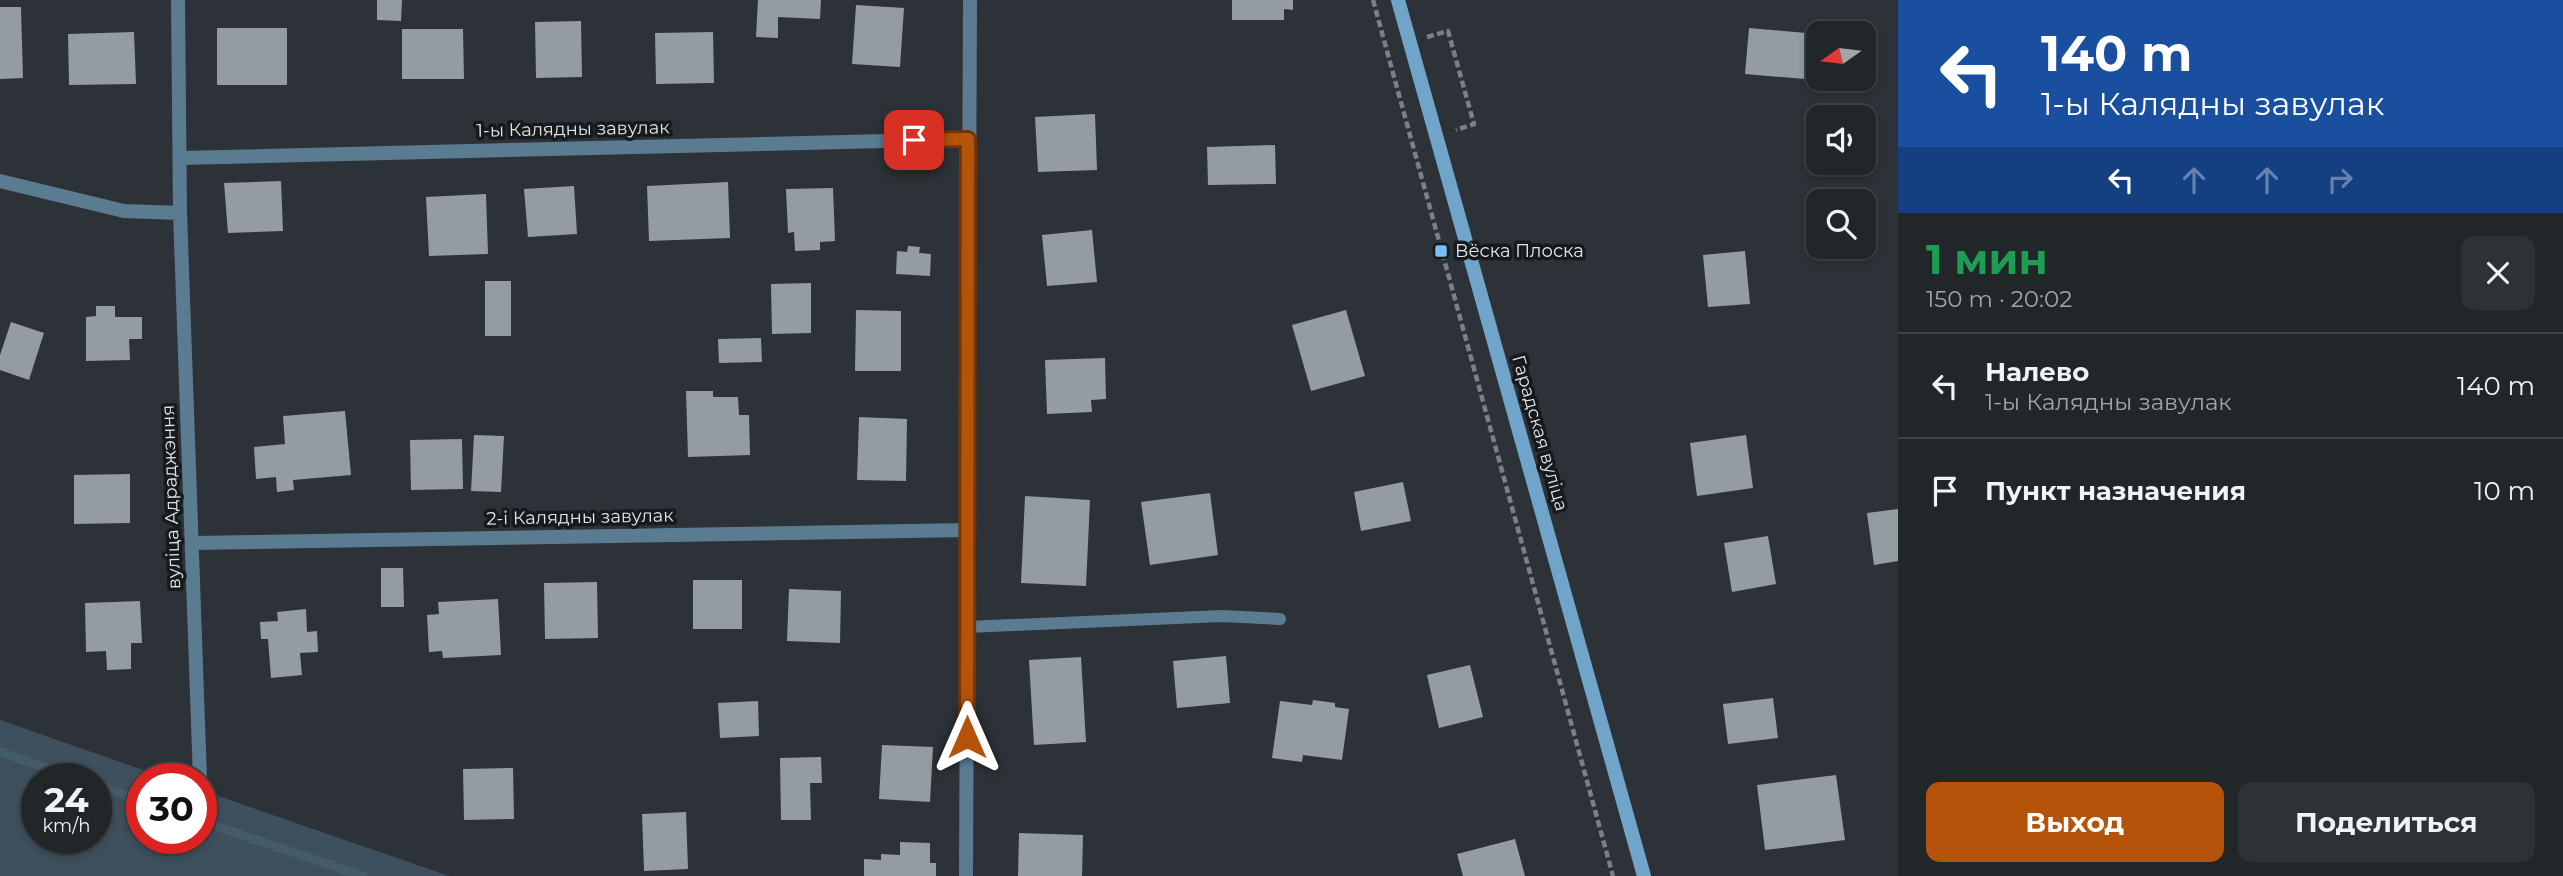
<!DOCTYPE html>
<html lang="ru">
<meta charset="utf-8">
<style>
body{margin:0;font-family:Montserrat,sans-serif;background:#2d3235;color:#f1f3f6;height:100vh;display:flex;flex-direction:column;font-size:26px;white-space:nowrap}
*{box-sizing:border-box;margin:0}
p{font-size:23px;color:#a2a5a8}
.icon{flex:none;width:38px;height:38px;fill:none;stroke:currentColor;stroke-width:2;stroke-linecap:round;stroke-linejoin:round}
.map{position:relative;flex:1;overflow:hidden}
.side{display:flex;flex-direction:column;background:#212629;width:665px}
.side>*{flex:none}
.guide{background:#1a4fa0;color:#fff;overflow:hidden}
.needle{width:46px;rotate:256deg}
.controls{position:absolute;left:1806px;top:21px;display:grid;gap:14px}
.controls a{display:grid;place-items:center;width:70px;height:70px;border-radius:14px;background:#212629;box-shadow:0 4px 10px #0003,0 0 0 2px #3e4346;font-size:35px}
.speed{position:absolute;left:21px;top:763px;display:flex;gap:14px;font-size:35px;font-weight:700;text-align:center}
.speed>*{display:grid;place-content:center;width:91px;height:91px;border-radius:50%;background:#212629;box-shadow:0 4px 10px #0003,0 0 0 2px #3e4346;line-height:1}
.speed small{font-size:18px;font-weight:400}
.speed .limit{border:10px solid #d22;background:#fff;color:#111}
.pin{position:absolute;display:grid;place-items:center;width:60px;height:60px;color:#fff;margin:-30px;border-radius:14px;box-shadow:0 4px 10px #0006}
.me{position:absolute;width:77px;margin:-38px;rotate:0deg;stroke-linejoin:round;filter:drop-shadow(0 0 5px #0008)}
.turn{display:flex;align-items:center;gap:24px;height:147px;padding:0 28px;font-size:32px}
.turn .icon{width:91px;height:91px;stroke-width:2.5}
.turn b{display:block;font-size:49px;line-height:60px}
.lanes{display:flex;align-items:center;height:66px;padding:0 28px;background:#0003;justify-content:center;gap:35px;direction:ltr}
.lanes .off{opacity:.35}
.round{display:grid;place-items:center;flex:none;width:74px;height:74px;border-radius:14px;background:#2d3235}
.head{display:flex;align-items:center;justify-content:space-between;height:119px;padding:0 28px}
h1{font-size:42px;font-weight:700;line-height:52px;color:#1e9e55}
.button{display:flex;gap:14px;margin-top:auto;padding:14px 28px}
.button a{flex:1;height:80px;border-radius:14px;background:#b45309;color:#fff;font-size:28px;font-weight:700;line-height:80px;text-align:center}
.button a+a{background:#2d3235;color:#f1f3f6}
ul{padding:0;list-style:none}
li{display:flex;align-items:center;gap:21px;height:105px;padding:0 28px;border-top:2px solid #3e4346}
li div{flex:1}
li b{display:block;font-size:26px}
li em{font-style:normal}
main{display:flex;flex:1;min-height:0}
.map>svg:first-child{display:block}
.green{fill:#3e505d;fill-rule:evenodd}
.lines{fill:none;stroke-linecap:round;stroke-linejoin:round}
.stream{stroke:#445b6a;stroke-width:9}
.building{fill:#949ca2}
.path{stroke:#7b8084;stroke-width:4.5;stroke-dasharray:7 3.5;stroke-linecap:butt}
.lane{stroke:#5b7b91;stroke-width:12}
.street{stroke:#5b7b91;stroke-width:14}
.secondary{stroke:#70a4c8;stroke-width:14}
.route-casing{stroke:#753606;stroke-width:18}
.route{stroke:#b45309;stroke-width:12}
.poi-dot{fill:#72c1f5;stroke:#171a1c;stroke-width:2.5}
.labels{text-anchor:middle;stroke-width:7;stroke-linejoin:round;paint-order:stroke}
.street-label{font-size:18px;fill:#e2e6e9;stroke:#171a1c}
.poi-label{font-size:18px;fill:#e2e6e9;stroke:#171a1c;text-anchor:start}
</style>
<main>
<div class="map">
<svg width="1898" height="876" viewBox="0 0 1898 876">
<rect width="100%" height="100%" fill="#2c3237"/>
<path class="green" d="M0,720L169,779H142V838H201V790L449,876H0ZM37,779H96V838H37Z"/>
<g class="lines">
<path class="stream" d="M0,752L78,779
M96,785L142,801
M201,821L363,876"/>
</g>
<path class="building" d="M377,0H402L401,21L377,20Z
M758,0H821L820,19L778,17V38L756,37Z
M1232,0H1293V10L1284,9V20H1232Z
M856,5L904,8L900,67L852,64Z
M0,7H21L23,78L0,79Z
M581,21L582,77L536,78L535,22Z
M217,28H287V85H217Z
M1749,28L1818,34V80L1745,74Z
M402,29H463L464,79H402Z
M134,32L136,84L69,85L68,34Z
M713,32L714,83L656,84L655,33Z
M1095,114L1097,170L1038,172L1035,117Z
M1275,145L1276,184L1208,185L1207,147Z
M281,181L283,231L228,233L224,183Z
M728,182L730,238L649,241L647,186Z
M574,186L577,234L528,237L524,189Z
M833,188L835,241L820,242V250L795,251L794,232L788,233L786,189Z
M486,194L488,254L429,256L426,197Z
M1092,230L1097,282L1047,286L1042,235Z
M908,246L920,247L919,253L931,254L930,276L896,274L897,251L907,252Z
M1745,251L1750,304L1708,307L1703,255Z
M485,281H511V336H485Z
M811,283V333L772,334L771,284Z
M96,306H115V317H142V339H129L130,360L86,361V317L96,316Z
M856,310L901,311V371H855Z
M1346,310L1365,376L1311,391L1292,325Z
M11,322L44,333L29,380L0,370V355Z
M761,338L762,362L719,363L718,339Z
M1105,358L1106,399L1091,400L1092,412L1047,414L1045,360Z
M686,391H713V397H738L739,415H749L750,455L688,457Z
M345,411L351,475L293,480L294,490L277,492L276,477L256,479L254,447L285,444L283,416Z
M859,417L907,419L906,481L857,480Z
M474,435L504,436L501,492L471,491Z
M1746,435L1753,488L1697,496L1690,443Z
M462,439L463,489L411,490L410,440Z
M130,474V523L74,524V475Z
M1403,482L1411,521L1361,531L1354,492Z
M1210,493L1218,555L1150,565L1141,502Z
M1025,496L1090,500L1086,586L1021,583Z
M1898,509V561L1874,565L1867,513Z
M1768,536L1776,584L1732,592L1724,543Z
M381,568H403L404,607H381Z
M693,580H742V629H693Z
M597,582L598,638L545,639L544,583Z
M789,589L841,591L840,643L787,641Z
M498,599L501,655L443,658L442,651L429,652L427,615L439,614L438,602Z
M140,601L142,643H131V669L107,670L106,651L86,652L85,603Z
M306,609L307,632L317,631L318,652L300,653L302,675L271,678L268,639H261L260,622L278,621L277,612Z
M1226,656L1230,703L1177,708L1173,661Z
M1081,657L1086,742L1034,745L1029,660Z
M1470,665L1483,717L1439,728L1427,675Z
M1773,698L1778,738L1728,744L1723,704Z
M1313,700L1335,703V707L1349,709L1342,760L1303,755L1302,762L1272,758L1280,701L1312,705Z
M758,701L759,736L720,738L718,703Z
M882,745L933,747L930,802L879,799Z
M821,757L822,783H810L811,820H781L780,758Z
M513,768L514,819L464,820L463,769Z
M1836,775L1845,840L1765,850L1757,785Z
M686,812L688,869L644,871L642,814Z
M1019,833L1083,835L1082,876H1018Z
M1515,839L1525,876H1463L1457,854Z
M900,842L930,843V863H936V876H864V859L881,860V854L900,855Z"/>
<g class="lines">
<path class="path" d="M1373,0L1613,876
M1427,37L1448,31L1474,124L1456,130"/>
<path class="lane" d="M968,627L1222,616L1280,619"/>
<path class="street" d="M178,0L180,213L200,779
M180,158L968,139
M0,181L124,211L180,213
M192,543L968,530
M966,876L970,0"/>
<path class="secondary" d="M1398,0L1644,876"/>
</g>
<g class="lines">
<g class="route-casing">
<path id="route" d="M914,140L968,139L967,737"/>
</g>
<use href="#route" class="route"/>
</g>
<rect class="poi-dot" x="1434" y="244" width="14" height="14" rx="3.5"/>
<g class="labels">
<g class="street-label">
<text transform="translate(573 129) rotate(-1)" y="6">1-ы Калядны завулак</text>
<text transform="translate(1540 433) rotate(74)" y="6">Гарадская вуліца</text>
<text transform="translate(171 497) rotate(-92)" y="6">вуліца Адраджэння</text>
<text transform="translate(580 517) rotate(-1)" y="6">2-і Калядны завулак</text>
</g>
<g class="poi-label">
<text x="1455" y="257">Вёска Плоска</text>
</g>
</g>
</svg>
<div class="controls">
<a><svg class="needle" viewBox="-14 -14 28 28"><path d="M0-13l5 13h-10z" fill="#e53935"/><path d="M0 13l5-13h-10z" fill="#a2a5a8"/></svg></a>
<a><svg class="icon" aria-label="sound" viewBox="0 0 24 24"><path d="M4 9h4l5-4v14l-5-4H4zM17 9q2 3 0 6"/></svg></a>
<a><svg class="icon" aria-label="search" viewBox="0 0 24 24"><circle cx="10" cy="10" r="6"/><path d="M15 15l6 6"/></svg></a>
</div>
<div class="speed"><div>24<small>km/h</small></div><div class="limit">30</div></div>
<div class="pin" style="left:914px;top:140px;background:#d93025"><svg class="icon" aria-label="arrive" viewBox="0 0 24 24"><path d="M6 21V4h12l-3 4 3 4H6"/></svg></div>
<svg class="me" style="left:967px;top:737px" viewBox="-20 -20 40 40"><path d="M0-17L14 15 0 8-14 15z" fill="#b45309" stroke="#fff" stroke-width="4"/></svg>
</div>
<section class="side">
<div class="guide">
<div class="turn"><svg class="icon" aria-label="left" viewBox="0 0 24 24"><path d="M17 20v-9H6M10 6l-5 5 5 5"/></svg><div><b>140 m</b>1-ы Калядны завулак</div></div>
<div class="lanes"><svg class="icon" aria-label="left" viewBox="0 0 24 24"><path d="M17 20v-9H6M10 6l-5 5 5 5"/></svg><svg class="icon off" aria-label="ahead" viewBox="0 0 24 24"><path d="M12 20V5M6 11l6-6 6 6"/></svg><svg class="icon off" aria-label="ahead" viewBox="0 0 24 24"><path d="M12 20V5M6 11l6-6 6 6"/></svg><svg class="icon off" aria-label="right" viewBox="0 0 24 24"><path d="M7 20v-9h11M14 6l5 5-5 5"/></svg></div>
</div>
<div class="head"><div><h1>1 мин</h1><p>150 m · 20:02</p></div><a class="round"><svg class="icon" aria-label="close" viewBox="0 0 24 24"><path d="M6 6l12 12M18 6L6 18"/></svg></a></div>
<ul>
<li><svg class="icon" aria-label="left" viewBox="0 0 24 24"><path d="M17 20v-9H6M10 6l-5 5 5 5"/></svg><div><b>Налево</b><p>1-ы Калядны завулак</p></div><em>140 m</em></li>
<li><svg class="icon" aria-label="arrive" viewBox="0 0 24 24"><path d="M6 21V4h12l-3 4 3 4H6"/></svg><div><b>Пункт назначения</b></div><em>10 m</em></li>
</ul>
<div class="button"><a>Выход</a><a>Поделиться</a></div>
</section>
</main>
